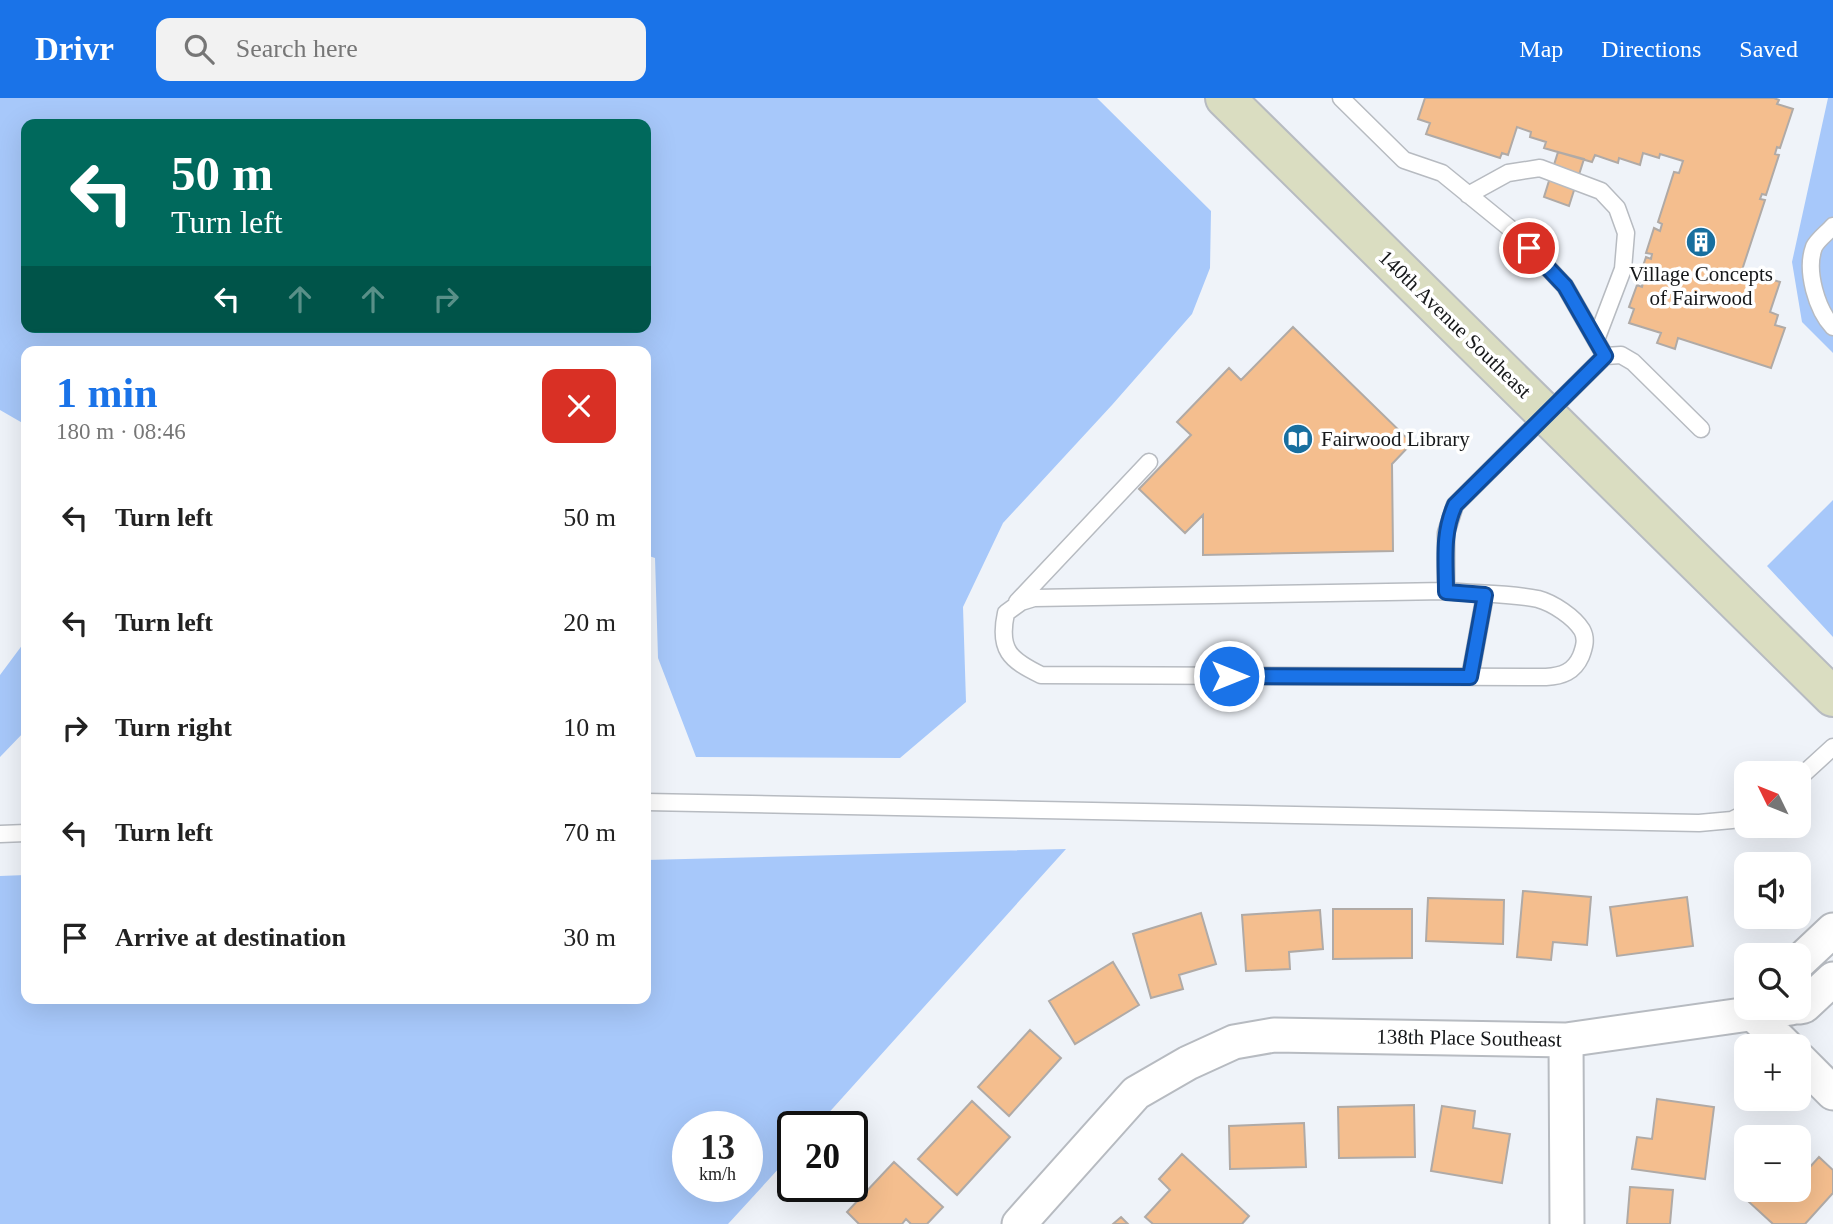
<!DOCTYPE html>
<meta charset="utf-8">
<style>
body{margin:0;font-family:Georgia,serif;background:#f2f2f2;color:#222;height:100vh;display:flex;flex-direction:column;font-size:26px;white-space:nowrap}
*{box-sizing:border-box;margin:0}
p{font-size:23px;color:#767676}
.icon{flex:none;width:38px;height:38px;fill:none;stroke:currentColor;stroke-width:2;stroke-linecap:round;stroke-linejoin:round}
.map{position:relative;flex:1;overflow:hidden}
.drawer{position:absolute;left:21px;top:248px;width:630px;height:658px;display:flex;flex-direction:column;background:#fff;border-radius:14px;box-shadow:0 7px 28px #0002}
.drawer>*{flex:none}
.guide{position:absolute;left:21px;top:21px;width:630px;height:214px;border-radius:14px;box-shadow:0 7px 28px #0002;background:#00695c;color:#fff;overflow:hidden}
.needle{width:46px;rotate:313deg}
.controls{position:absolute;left:1734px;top:663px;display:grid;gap:14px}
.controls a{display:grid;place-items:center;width:77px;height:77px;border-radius:14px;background:#fff;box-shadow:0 7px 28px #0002;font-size:35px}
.speed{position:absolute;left:672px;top:1013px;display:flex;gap:14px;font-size:35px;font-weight:700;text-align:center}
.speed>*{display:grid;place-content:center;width:91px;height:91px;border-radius:50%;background:#fff;box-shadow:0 7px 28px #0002;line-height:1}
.speed small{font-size:18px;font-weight:400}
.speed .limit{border:4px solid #111;border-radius:10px;background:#fff;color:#111}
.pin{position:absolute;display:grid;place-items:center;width:60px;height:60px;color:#fff;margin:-30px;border:4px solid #fff;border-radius:50%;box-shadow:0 2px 7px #0007}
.me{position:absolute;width:77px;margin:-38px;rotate:90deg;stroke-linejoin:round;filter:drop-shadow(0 0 5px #0008)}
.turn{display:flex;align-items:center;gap:24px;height:147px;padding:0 35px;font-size:32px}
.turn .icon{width:91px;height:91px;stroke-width:2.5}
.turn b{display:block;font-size:49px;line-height:60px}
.lanes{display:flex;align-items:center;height:66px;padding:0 35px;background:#0003;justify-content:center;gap:35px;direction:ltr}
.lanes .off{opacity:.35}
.round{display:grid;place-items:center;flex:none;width:74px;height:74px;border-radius:14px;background:#f2f2f2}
.headline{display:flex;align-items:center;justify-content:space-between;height:119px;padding:0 35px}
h1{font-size:42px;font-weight:600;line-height:52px;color:#1a73e8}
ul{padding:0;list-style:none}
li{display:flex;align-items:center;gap:21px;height:105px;padding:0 35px}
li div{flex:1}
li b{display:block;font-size:26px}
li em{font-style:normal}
header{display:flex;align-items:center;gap:42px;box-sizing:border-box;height:98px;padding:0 35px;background:#1a73e8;color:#fff}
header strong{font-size:33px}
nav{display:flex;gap:38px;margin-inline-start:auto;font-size:24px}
.search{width:490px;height:63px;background:#f2f2f2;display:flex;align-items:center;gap:18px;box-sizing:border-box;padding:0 24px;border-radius:14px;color:#767676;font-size:26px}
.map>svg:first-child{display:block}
.green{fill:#a7c8fa;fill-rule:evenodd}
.building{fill:#f4be8e;stroke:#b0aaa6;stroke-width:2}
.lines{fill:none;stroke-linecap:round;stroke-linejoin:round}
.service-casing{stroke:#b7bbc1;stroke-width:19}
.minor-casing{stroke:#b7bbc1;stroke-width:37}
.secondary-casing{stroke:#b7bbc1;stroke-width:42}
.service{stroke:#fff;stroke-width:16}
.minor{stroke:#fff;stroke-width:33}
.secondary{stroke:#daddc1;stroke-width:38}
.route-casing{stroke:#114b97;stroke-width:18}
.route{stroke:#1a73e8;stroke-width:12}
.labels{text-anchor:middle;stroke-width:7;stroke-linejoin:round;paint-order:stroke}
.poi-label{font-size:21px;fill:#16181a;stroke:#fff}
.street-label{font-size:21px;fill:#16181a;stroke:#fff}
</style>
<header>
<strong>Drivr</strong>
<div class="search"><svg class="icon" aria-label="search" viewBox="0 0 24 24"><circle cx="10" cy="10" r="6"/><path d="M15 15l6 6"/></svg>Search here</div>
<nav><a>Map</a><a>Directions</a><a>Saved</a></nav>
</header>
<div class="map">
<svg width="1833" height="1126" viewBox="0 0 1833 1126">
<rect width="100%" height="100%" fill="#eff3f9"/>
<path class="green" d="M0,0H1097L1211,113L1210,170L1192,216L1112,307L1003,425L963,509L966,604L900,660L696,659L658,560L655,460L646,457V254H26V327L0,312ZM26,26H646V229H26Z
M1828,0H1833V255L1802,224L1792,164Z
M1833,402V539L1767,468Z
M26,542V632L0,659V577Z
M1066,751L816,1029H793V1055L728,1126H0V778L26,777V901H646V762ZM747,1029V1088H688V1029Z"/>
<path class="building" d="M1425,0H1774L1779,2L1777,6L1793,11L1780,50L1777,49L1775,56L1779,57L1766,97L1762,96L1760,101L1765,102L1742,172L1780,184L1770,214L1778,217L1775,227L1785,230L1771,270L1678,240L1675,251L1657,245L1661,235L1629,225L1634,211L1629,209L1637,187L1642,189L1643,185L1638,183L1646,159L1651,161L1652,156L1646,155L1654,130L1660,133L1662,126L1658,124L1674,74L1679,75L1683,63L1660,56L1659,60L1643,55L1640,67L1619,60L1618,65L1595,57L1592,64L1544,50L1546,44L1530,39L1531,34L1517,29L1508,57L1502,55L1500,60L1426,36L1430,25L1418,21Z
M1558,54L1584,61L1569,108L1544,99Z
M1293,229L1412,345L1392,366L1393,453L1203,457V417L1185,435L1139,391L1191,337L1177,324L1229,270L1241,282Z
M1523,793L1591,799L1587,847L1553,844L1551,862L1517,859Z
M1687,799L1693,848L1617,858L1610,809Z
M1428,800L1504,802L1503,846L1426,843Z
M1333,811H1412V860L1333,861Z
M1320,812L1323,851L1289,854L1290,871L1246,873L1242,817Z
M1201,815L1216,866L1179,877L1183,891L1151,900L1133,836Z
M1113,864L1139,907L1075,946L1049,903Z
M1030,932L1061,960L1009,1018L978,989Z
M1657,1001L1714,1009L1705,1081L1632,1071L1637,1039L1652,1041Z
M972,1003L1010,1039L957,1097L918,1061Z
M1414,1007L1415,1059L1339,1060L1338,1009Z
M1442,1008L1475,1013L1473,1030L1510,1036L1502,1085L1431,1073Z
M1304,1025L1306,1069L1230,1071L1229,1028Z
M1182,1056L1249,1118L1242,1126H1153L1145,1119L1170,1092L1159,1081Z
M1819,1059L1833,1072V1095L1805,1126H1773L1737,1093L1746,1083V1092H1799V1081Z
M894,1064L943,1109L927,1126H911L906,1121L902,1126H859L847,1114Z
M1630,1089L1673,1092L1670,1126H1627Z
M1121,1119L1128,1126H1113Z"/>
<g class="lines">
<g class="service-casing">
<path id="service" d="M1341,0L1404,62L1442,75L1512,132L1565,188L1605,258L1455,407L1446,435V493
M1468,97L1508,75L1540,70L1601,93L1617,110L1626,135L1623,171L1596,242
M1833,128C1828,134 1817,142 1814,149C1805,173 1817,212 1833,229
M1605,258L1621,257L1633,264L1701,331
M1446,493C1475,496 1510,495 1538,501C1553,505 1574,519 1582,532C1587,541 1584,550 1581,558C1574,574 1562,578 1546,579L1041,577C1010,562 998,552 1006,515L1021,504L1034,500Z
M1017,504L1149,364
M1470,579L1485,497
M1799,680L1833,649
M646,704L1699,725L1732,722L1746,715
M0,736L26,735"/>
</g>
<g class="minor-casing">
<path id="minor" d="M1799,864L1833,832
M1799,909L1804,908L1833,881
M1752,915L1786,948
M1566,942L1567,1126
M1799,961L1833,995
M1019,1126L1136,995L1188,965L1234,944L1274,937L1566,942L1791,910"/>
</g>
<g class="secondary-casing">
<path id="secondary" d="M1225,0L1833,599"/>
</g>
<use href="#service" class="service"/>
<use href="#minor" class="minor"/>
<use href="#secondary" class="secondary"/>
</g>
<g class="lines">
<g class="route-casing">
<path id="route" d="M1229,578L1470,579L1485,497L1446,494C1446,462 1442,436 1455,407L1605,258L1565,188L1529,150"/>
</g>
<use href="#route" class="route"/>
</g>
<defs>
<g id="building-disc" transform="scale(1.575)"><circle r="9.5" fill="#186f9f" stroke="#fff"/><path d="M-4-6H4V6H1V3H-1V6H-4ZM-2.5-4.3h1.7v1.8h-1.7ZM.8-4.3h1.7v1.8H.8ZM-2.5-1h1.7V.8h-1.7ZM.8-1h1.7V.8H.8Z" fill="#fff"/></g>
<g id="library-disc" transform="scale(1.575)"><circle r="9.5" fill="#186f9f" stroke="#fff"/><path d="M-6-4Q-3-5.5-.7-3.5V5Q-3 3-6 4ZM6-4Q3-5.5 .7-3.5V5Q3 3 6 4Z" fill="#fff"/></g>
</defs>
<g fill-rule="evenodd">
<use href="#building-disc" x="1701" y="144"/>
<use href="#library-disc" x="1298" y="341"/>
</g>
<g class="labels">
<g class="poi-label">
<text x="1701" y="183">Village Concepts<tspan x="1701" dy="24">of Fairwood</tspan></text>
<text x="1321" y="348" text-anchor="start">Fairwood Library</text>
</g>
<g class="street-label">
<text transform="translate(1455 226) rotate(44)" y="7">140th Avenue Southeast</text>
<text transform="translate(1469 940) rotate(1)" y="7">138th Place Southeast</text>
</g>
</g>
</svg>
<div class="controls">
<a><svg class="needle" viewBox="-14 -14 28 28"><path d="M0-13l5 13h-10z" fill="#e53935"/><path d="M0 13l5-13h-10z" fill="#767676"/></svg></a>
<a><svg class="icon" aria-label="sound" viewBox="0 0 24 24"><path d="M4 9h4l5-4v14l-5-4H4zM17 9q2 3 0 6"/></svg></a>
<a><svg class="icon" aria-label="search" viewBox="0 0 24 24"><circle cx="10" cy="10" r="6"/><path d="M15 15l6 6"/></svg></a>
<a>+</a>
<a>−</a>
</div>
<div class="speed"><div>13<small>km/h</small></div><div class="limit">20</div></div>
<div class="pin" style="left:1529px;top:150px;background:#d93025"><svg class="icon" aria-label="arrive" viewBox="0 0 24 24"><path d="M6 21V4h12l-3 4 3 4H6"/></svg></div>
<svg class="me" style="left:1229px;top:578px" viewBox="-20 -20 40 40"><circle r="17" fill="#1a73e8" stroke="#fff" stroke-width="3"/><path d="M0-11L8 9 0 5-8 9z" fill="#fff"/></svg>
<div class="guide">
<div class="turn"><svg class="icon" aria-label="left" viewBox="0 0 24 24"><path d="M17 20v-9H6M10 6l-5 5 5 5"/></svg><div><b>50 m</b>Turn left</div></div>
<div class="lanes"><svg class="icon" aria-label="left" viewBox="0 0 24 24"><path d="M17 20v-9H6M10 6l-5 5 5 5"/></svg><svg class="icon off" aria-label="ahead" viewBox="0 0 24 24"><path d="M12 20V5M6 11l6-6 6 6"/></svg><svg class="icon off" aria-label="ahead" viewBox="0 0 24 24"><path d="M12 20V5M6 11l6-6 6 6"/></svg><svg class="icon off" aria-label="right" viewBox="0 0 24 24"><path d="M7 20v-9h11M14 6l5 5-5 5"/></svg></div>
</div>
<section class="drawer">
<div class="headline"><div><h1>1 min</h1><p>180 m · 08:46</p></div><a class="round" style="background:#d93025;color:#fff"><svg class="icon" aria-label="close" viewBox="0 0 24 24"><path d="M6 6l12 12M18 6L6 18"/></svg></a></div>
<ul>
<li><svg class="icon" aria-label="left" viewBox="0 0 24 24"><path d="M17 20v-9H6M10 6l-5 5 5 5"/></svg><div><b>Turn left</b></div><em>50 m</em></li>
<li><svg class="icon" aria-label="left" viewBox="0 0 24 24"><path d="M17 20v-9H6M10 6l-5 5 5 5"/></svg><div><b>Turn left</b></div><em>20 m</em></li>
<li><svg class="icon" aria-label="right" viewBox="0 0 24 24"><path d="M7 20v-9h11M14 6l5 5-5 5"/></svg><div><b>Turn right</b></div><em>10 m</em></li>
<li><svg class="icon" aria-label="left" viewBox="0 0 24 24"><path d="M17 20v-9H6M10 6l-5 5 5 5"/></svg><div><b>Turn left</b></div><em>70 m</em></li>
<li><svg class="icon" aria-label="arrive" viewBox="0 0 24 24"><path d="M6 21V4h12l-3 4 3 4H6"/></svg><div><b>Arrive at destination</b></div><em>30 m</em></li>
</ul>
</section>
</div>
